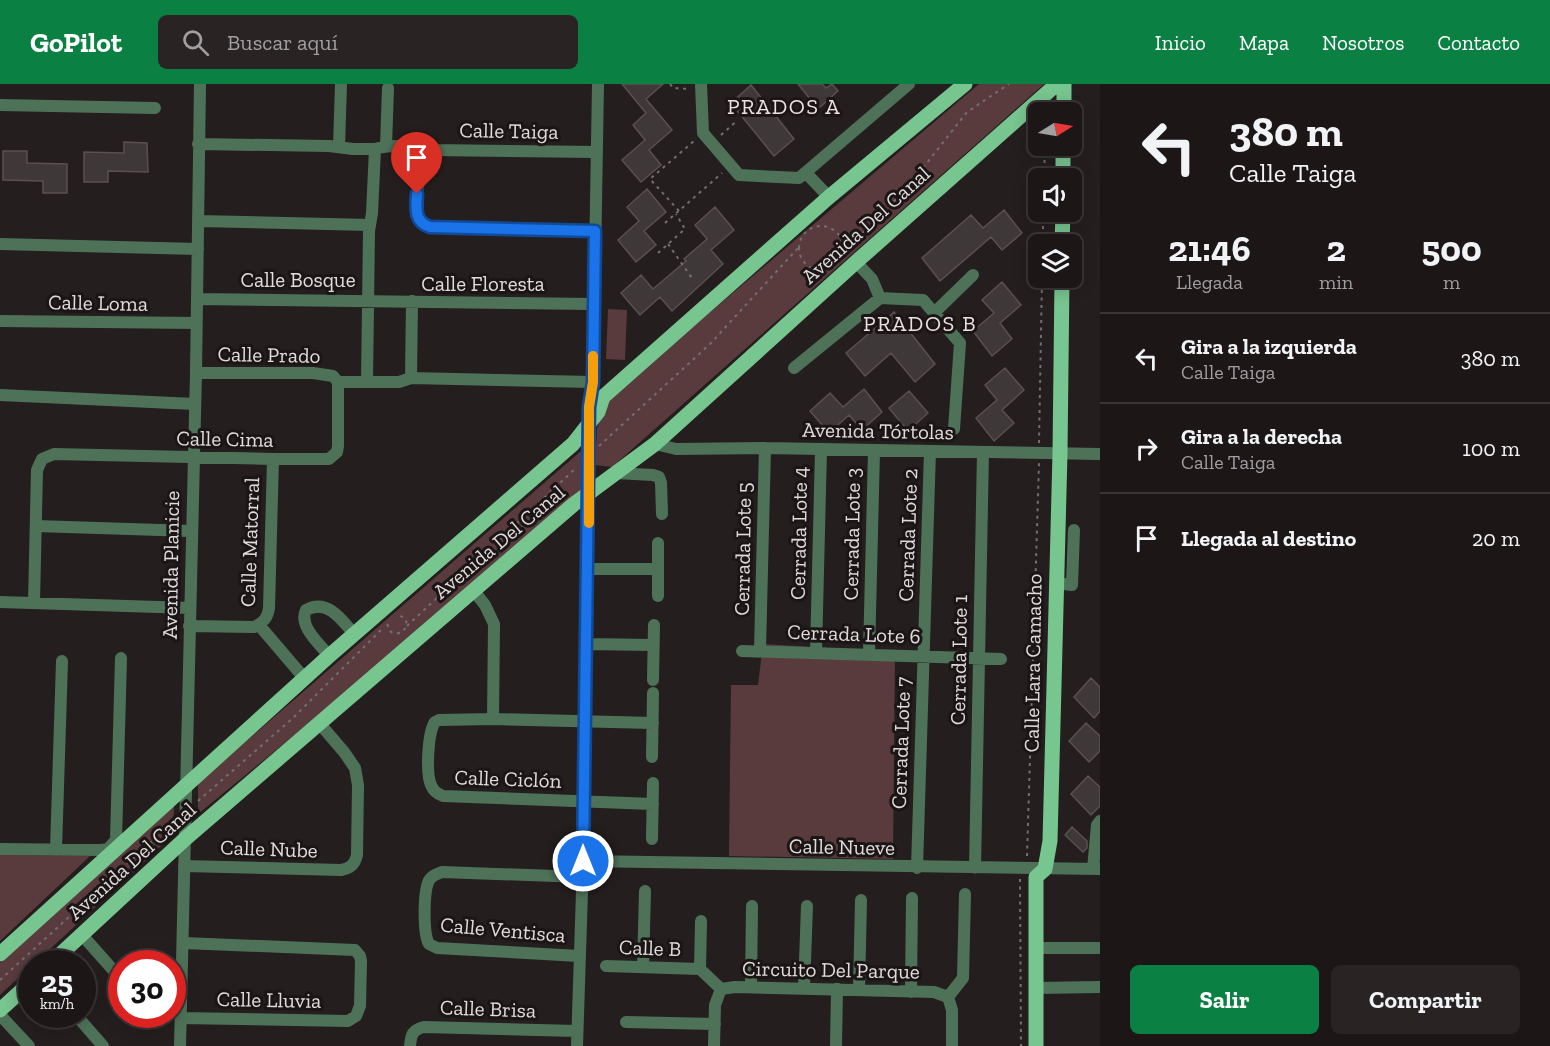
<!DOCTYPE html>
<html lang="es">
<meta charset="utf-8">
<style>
body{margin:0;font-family:"Zilla Slab",serif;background:#292324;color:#f1f3f6;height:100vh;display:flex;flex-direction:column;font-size:22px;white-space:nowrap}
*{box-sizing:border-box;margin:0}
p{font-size:20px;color:#a09fa1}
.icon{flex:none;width:33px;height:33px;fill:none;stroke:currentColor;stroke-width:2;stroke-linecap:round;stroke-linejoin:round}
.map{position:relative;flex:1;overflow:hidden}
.sheet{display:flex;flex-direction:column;background:#1c1617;width:450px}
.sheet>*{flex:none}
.top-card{background:#1c1617;color:#f1f3f6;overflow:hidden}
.needle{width:39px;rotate:79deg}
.controls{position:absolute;left:1028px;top:18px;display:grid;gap:12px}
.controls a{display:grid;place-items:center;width:54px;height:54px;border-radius:9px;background:#1c1617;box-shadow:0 3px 15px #0003,0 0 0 2px #3a3536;font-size:30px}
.speed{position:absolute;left:18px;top:866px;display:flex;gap:12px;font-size:30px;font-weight:700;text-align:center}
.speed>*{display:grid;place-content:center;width:78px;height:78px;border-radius:50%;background:#1c1617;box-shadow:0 3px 15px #0003,0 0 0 2px #3a3536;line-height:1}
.speed small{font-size:15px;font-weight:400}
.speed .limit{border:9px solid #d22;background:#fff;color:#111}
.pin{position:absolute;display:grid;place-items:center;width:51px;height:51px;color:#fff;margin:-62px -26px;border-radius:50% 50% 50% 0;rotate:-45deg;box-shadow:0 0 6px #0007}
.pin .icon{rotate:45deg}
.me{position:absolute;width:66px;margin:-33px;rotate:0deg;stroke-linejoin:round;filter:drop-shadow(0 0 4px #0008)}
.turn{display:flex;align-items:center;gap:21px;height:126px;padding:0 30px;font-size:27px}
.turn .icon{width:78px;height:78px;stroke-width:2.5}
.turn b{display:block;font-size:42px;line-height:51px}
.eta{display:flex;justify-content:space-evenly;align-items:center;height:102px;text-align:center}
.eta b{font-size:36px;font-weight:700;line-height:42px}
.action{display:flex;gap:12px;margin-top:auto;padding:12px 30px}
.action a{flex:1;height:69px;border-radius:9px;background:#0b8043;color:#fff;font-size:24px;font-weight:700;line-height:69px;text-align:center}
.action a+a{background:#292324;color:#f1f3f6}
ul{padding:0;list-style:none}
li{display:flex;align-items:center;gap:18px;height:90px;padding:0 30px;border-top:2px solid #3a3536}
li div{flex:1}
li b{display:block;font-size:22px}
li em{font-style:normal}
header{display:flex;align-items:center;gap:36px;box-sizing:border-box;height:84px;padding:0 30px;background:#0b8043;color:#fff}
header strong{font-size:28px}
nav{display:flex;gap:33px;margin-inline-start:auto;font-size:21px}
.search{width:420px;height:54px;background:#292324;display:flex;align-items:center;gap:15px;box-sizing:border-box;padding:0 21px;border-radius:9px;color:#a09fa1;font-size:22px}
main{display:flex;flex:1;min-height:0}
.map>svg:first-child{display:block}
.green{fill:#593b3e}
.building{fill:#3f3838;stroke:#585051;stroke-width:1.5}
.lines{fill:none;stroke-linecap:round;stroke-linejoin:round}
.path{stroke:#756f6f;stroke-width:2;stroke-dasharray:3 4.5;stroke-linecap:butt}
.minor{stroke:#4e7258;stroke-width:12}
.major{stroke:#77c58f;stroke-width:15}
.route-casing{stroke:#114b97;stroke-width:15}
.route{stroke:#1a73e8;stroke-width:10}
.slow{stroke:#f59e0b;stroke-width:10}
.labels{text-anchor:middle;stroke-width:6;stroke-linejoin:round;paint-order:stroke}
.street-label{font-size:21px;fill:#e1dcdc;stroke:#1b1516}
.neighbourhood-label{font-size:22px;letter-spacing:1.5px;fill:#eae1e2;stroke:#1b1516}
</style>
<header>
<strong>GoPilot</strong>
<div class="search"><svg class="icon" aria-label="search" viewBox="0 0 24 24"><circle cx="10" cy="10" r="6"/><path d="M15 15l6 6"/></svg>Buscar aquí</div>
<nav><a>Inicio</a><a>Mapa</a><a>Nosotros</a><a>Contacto</a></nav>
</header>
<main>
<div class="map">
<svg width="1100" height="962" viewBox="0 0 1100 962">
<rect width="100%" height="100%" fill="#251e1f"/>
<path class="green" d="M979,0H1044L612,383L595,381L597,344L609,314Z
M608,225L627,226L625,276L606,275Z
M581,367L583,414L198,730V699Z
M763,560L895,568L893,775L729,772L731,601H758Z
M174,719L173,751L35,879H32L31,882L0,911V879Z
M0,771L90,772L0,857Z"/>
<path class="building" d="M622,0H663L646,15L672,46L649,66L661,81L641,98L622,76L645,56L633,41L646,29Z
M798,0H822L826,4L832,0L838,7L818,25Z
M751,1L794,55L774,72L731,19Z
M124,58L147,59L148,88L108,87V98H84V68L124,69Z
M3,67H27V79L67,80V109H43V97L3,96Z
M647,105L666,128L644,147L656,161L636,178L618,156L639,137L627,123Z
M715,123L734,146L711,166L723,180L672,227L660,213L640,231L621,209L641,191L653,205L686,177L684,175L707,155L695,141Z
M1004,126L1022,149L1002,166L991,153L940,197L922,174L971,131L983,144Z
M1002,198L1021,221L1000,239L1012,255L992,272L973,247L994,229L982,216Z
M894,228L935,280L915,298L891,269L865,292L846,269Z
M1005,284L1024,306L1002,326L1014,339L994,357L976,334L997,316L985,301Z
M864,305L882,328L862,346L849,331L829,349L810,327L830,309L843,323Z
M909,307L928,329L908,347L889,324Z
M1091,594L1100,603V627L1094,634L1074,613Z
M1086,639L1100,652V667L1089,678L1069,657Z
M1088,692L1100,703V722L1091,731L1071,710Z
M1072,743L1087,757V764L1083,768L1065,751Z"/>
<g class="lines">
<path class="path" d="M670,0L673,4L689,5
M721,51L738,36
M1044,94L1045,62
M679,127L650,95L694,57
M665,139L722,89
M799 164a22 22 0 1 1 44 0a22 22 0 1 1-44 0Z
M668,160L694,197
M1043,160V128
M658,169L685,145L676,130
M841,171L908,103L967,28L1009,0
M1039,359L1042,194
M599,362L710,260L799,163
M387,540L391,548C400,552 408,546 406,536L398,530
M407,542L576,384
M198,717L293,634L382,545
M1027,772L1039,379
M1020,795L1021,962
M0,896L173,738"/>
<path class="minor" d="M701,0L703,49L739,91L799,94L909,0
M0,21L155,24
M198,60L329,62L353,65H375L372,129L369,147L367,298
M386,62L388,4
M339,63L341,0
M420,64L416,128C418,136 422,140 430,143L595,147
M375,65C393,59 411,63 429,66L597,68
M806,89L829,113
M198,137L370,141
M0,160L198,165
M880,214L923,216L960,259L954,345
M197,215L593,220
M934,229L973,191
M0,237L196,239
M794,284L880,214L872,195L856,178
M196,289H313L333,292L338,298
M411,294L412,217
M338,298H399L411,294L593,298
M0,311L195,320
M655,360L676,365L765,364L1100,370
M616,389L653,391L659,393L661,399L662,430
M36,442L191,447
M658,459V512
M588,485H657
M1056,499L1072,501L1074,446
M474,507L485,521L494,540L493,635
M0,518L190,524
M34,519L37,386L42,375L54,370L273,375H329L337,368L338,362V298
M259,541L305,595
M189,542L254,543C263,539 268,534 269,524L273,375
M587,560L653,561
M760,566L765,364
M742,567L1001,575
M816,568L821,366
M869,570L874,367
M329,572C320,560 298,542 306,526C327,514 342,536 354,550
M653,596L654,541
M653,639L493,635L439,636L435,638C428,648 425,692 432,703C434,708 438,710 443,712L653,720
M652,673L653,609
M652,755L653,699
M0,765L101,766L108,765L116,756L121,574
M56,766L62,577
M583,777L1100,785
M184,782L341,786C351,784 355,780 357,771L358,701L355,684L344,668L320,640
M917,784L930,367
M975,784L983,368
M1093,785L1097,741L1100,737
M82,851L122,896
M1036,864H1100
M579,872L437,864L429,860C423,850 423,804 430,795C433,791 437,790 442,788L582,793
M606,882L700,885L721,905
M643,883L645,807
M700,885L701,837
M751,903L752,822
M1036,904L1100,903
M721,905L735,903L934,908L948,913
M804,905L807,822
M859,906L861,816
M911,908L912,814
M948,913L963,894L965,810
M948,913L952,926V962
M75,930L103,962
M0,931L29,962
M181,934L348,937L356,932L360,922L361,877L360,872L355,866L184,859
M626,938L715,940
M180,962L196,289L200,0
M410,962C411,951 412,946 424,943L577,947
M577,962L583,777L589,323L593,298L598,0
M714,962L715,921L721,905
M836,962L837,905"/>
<path class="major" d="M1064,28V0
M1063,94V62
M1062,160L1063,128
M0,870L329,572L573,360L598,328L603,313L829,113L965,0
M51,879L185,755L574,420L655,360L856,178L1057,0
M0,926L32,897
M1036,962V793L1045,785L1050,757L1060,369L1062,194"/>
</g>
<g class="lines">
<g class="route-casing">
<path id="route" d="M417,110C416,124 414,138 430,143L595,147L593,298L589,323L583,777"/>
</g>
<use href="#route" class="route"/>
<path class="slow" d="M589,439V323L593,298V272"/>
</g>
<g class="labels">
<g class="street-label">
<text transform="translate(509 47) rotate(1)" y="7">Calle Taiga</text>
<text transform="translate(866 141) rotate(-42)" y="7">Avenida Del Canal</text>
<text x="298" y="203">Calle Bosque</text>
<text x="483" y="207">Calle Floresta</text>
<text transform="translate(98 219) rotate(1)" y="7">Calle Loma</text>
<text transform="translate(269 271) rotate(1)" y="7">Calle Prado</text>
<text transform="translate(878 347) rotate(1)" y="7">Avenida Tórtolas</text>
<text transform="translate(225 355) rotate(1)" y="7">Calle Cima</text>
<text transform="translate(799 449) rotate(-89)" y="7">Cerrada Lote 4</text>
<text transform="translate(852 450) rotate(-89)" y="7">Cerrada Lote 3</text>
<text transform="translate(908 451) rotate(-88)" y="7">Cerrada Lote 2</text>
<text transform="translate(250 458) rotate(-88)" y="7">Calle Matorral</text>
<text transform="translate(499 458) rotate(-40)" y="7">Avenida Del Canal</text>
<text transform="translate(743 465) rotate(-89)" y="7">Cerrada Lote 5</text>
<text transform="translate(171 481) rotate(-89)" y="7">Avenida Planicie</text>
<text transform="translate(854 550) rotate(2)" y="7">Cerrada Lote 6</text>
<text transform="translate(959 576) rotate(-89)" y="7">Cerrada Lote 1</text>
<text transform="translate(1033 579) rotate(-89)" y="7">Calle Lara Camacho</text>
<text transform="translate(901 659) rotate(-88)" y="7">Cerrada Lote 7</text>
<text transform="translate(508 695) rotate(2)" y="7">Calle Ciclón</text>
<text transform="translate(842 763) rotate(1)" y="7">Calle Nueve</text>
<text transform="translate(269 765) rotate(2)" y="7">Calle Nube</text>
<text transform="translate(132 777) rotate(-42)" y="7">Avenida Del Canal</text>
<text transform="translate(503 846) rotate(5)" y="7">Calle Ventisca</text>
<text transform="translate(650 864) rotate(2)" y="7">Calle B</text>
<text transform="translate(831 886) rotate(1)" y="7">Circuito Del Parque</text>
<text transform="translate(269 916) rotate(1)" y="7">Calle Lluvia</text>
<text transform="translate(488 925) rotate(2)" y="7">Calle Brisa</text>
</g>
<g class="neighbourhood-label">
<text x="784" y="30">PRADOS A</text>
<text x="920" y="247">PRADOS B</text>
</g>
</g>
</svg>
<div class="controls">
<a><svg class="needle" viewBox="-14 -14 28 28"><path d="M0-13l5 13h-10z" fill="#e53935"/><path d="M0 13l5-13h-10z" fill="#a09fa1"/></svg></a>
<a><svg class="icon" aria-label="sound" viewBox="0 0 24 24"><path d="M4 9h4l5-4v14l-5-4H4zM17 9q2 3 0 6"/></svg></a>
<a><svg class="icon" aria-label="layers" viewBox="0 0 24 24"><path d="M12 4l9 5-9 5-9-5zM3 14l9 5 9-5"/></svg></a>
</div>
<div class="speed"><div>25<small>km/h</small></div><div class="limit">30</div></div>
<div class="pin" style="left:417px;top:110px;background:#d93025"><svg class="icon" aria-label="arrive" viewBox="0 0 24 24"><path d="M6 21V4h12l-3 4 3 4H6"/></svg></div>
<svg class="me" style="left:583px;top:777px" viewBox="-20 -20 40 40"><circle r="17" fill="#1a73e8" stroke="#fff" stroke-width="3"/><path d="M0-11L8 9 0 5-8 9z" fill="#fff"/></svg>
</div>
<section class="sheet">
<div class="top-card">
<div class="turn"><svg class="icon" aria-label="left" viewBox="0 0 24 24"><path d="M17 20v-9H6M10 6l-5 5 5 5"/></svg><div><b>380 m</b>Calle Taiga</div></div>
</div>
<div class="eta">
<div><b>21:46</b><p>Llegada</p></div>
<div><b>2</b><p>min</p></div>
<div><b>500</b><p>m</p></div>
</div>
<ul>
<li><svg class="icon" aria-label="left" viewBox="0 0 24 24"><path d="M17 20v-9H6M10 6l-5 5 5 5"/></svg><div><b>Gira a la izquierda</b><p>Calle Taiga</p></div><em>380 m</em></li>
<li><svg class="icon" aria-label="right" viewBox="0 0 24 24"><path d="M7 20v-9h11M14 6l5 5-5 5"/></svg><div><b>Gira a la derecha</b><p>Calle Taiga</p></div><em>100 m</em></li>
<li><svg class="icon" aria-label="arrive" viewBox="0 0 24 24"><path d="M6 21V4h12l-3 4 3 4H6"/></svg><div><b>Llegada al destino</b></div><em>20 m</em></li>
</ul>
<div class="action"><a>Salir</a><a>Compartir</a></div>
</section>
</main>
